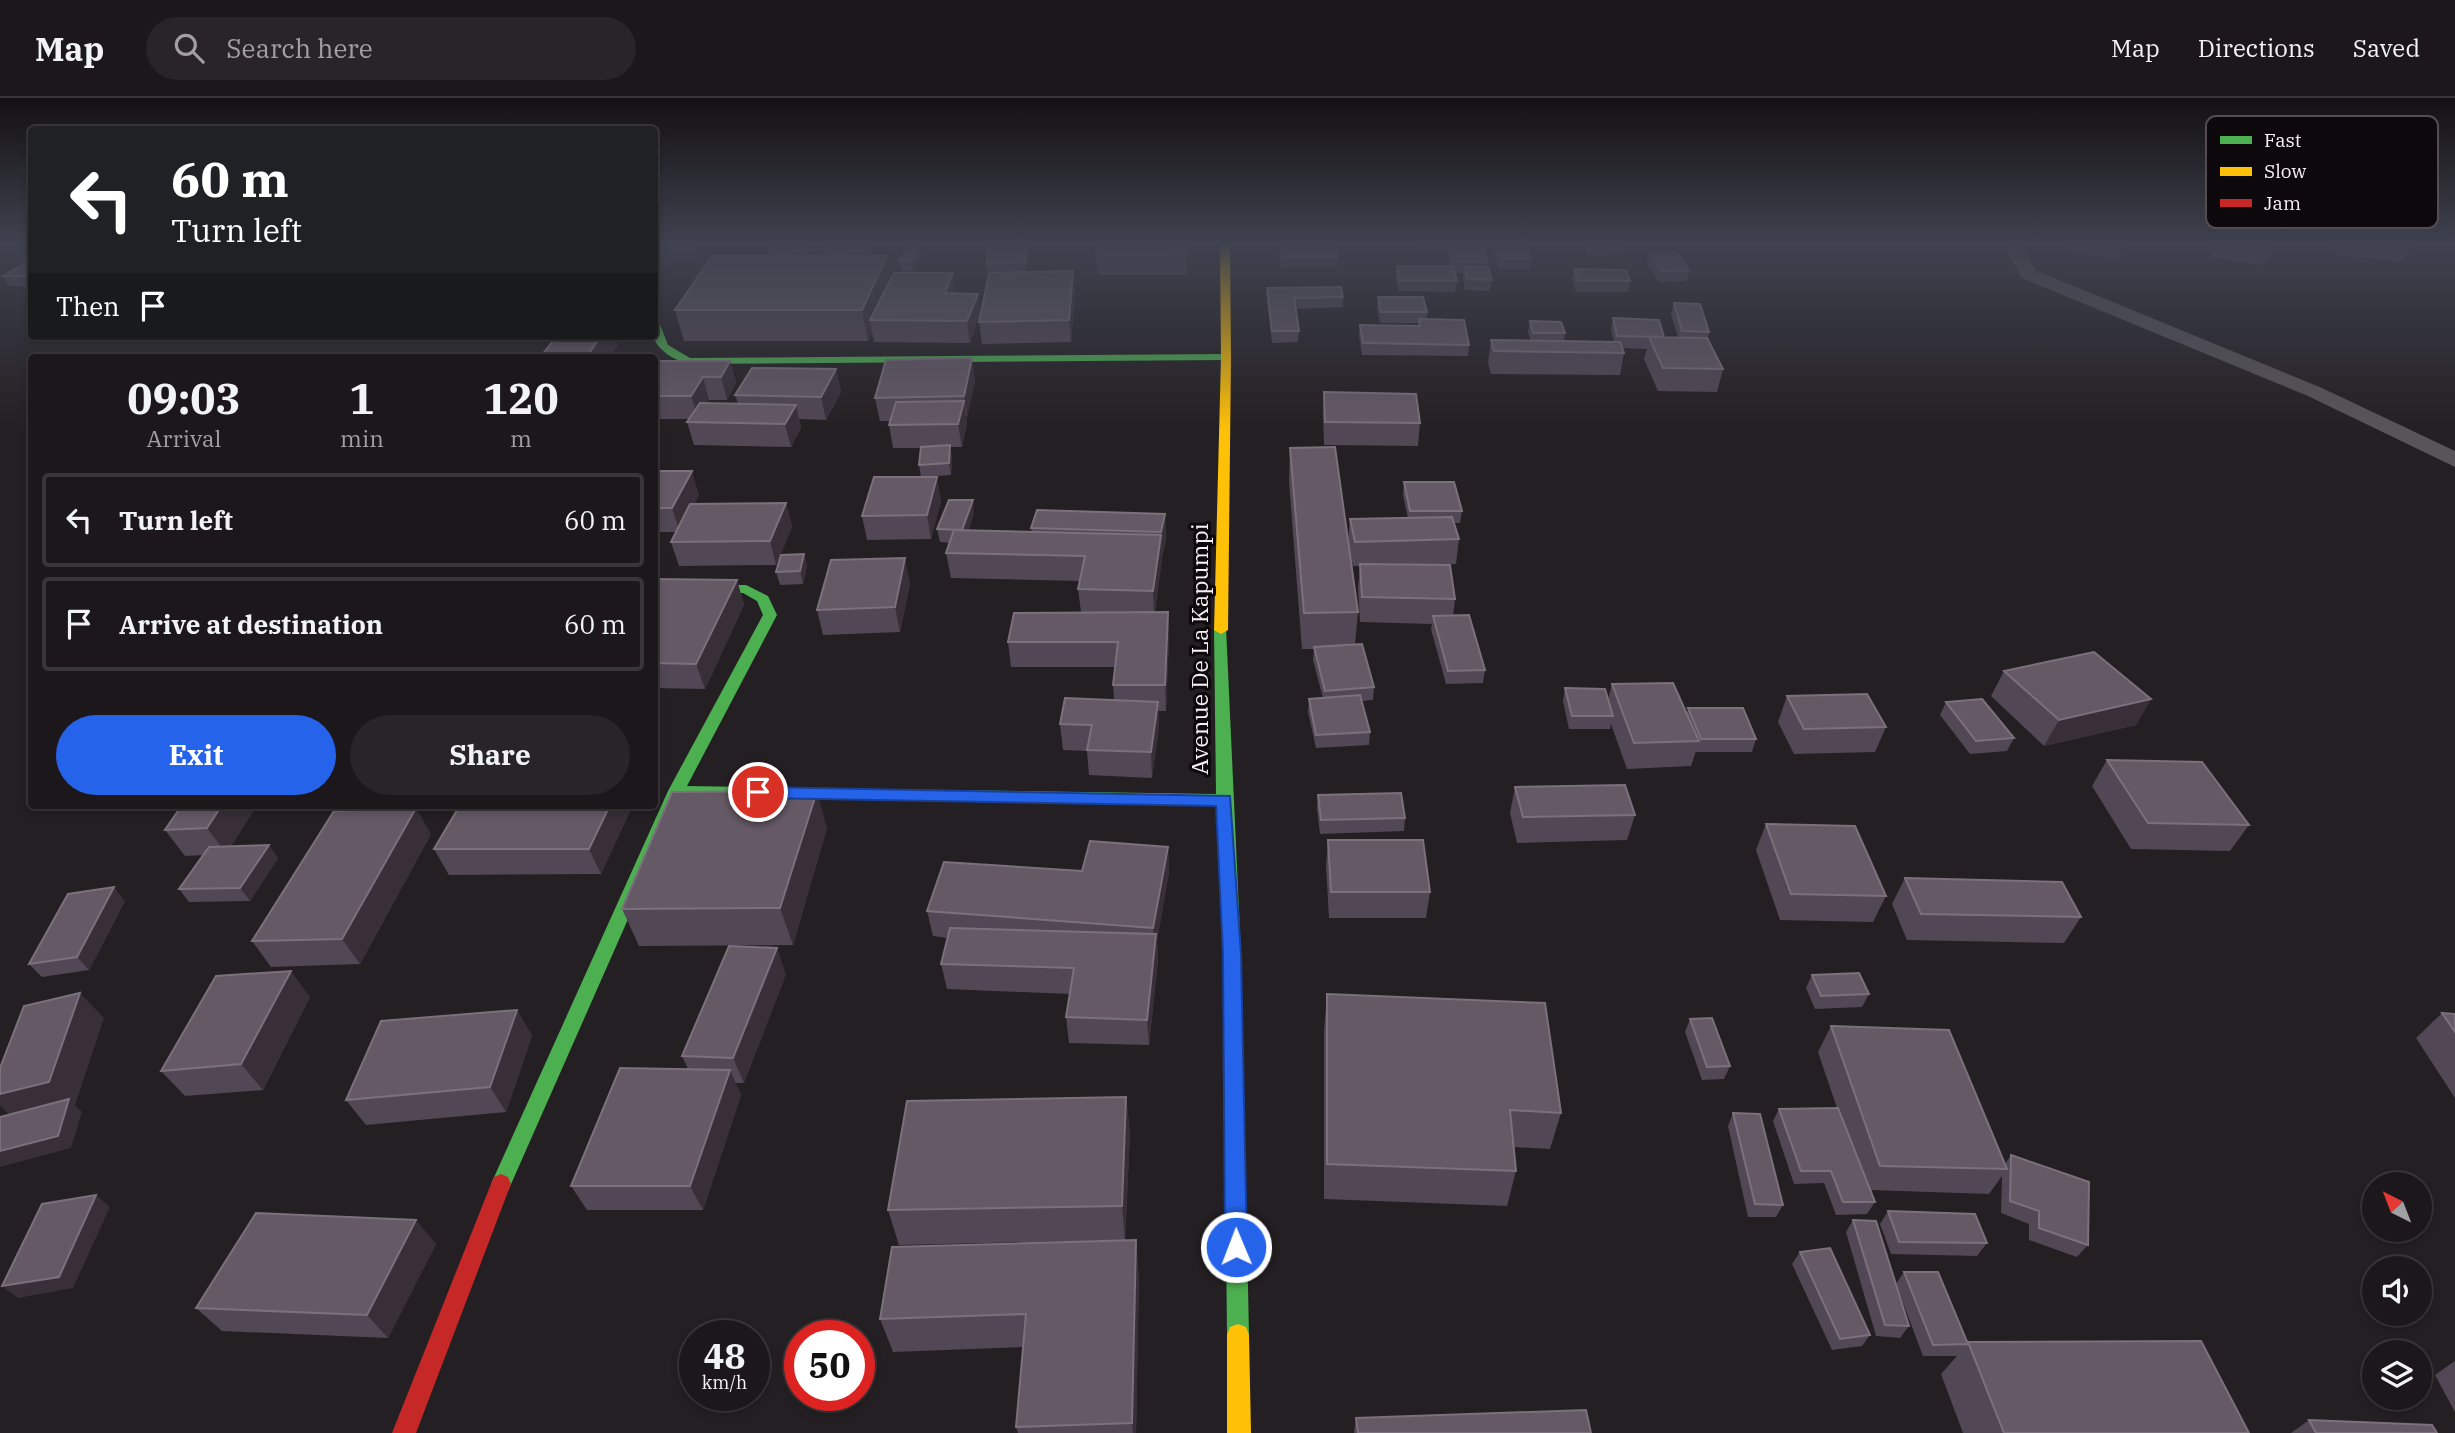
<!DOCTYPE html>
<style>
body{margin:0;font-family:"IBM Plex Serif",serif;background:#282427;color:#f1f3f6;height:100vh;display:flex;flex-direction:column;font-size:26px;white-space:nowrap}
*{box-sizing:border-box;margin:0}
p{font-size:23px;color:#a09fa2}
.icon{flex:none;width:38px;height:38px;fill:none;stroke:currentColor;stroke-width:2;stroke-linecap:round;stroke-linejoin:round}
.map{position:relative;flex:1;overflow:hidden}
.sheet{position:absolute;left:28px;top:256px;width:630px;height:455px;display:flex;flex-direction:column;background:#1b171a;border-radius:7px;box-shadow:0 4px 10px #0003,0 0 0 2px #393639}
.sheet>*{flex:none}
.hud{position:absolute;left:28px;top:28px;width:630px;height:214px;border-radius:7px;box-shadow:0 4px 10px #0003,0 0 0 2px #393639;background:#202124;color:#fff;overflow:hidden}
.needle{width:46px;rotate:318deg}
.tools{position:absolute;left:2362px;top:1074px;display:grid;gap:14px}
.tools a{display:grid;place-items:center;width:70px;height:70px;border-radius:50%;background:#1b171a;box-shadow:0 4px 10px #0003,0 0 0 2px #393639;font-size:35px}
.speed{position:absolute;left:679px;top:1222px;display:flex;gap:14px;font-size:35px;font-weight:700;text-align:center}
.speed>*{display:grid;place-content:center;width:91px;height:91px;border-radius:50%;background:#1b171a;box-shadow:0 4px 10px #0003,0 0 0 2px #393639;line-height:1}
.speed small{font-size:18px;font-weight:400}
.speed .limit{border:10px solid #d22;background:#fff;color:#111}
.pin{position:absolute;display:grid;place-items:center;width:60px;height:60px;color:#fff;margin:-30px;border:4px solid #fff;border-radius:50%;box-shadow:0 2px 7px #0007}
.me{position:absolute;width:77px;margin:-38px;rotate:359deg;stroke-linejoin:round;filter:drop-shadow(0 0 5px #0008)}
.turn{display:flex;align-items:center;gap:24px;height:147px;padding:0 28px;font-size:32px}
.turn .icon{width:91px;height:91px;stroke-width:2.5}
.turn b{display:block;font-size:49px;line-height:60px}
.then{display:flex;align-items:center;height:66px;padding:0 28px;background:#0003;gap:14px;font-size:26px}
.eta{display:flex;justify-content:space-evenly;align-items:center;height:119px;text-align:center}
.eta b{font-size:42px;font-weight:700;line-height:49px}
.action{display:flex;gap:14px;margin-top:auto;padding:14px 28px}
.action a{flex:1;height:80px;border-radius:42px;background:#2563eb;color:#fff;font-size:28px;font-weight:700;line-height:80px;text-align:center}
.action a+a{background:#282427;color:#f1f3f6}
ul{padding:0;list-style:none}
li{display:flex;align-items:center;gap:21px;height:94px;margin:0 14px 10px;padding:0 14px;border:4px solid #393639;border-radius:7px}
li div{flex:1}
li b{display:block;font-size:26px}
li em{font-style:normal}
header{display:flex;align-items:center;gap:42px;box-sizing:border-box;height:98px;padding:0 35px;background:#1b171a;border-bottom:2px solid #393639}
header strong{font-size:33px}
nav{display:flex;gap:38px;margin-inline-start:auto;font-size:24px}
.search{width:490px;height:63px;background:#282427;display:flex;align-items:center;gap:18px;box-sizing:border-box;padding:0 24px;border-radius:38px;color:#a09fa2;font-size:26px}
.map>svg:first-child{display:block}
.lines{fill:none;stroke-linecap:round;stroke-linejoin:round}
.lane{fill:#595457;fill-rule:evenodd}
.fast{fill:#4caf50;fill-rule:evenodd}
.slow{fill:#ffc107;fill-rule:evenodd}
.jam{fill:#c62828;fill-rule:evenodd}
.wall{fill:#524754}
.shaded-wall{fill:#382f39}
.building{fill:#645965;stroke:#7b707c;stroke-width:2}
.route{fill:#2563eb;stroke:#184099;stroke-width:2}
.labels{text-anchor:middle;stroke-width:6;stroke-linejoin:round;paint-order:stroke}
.street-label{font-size:23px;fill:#f7eff4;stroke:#0d080b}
.key{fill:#0d080b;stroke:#534d51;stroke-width:2}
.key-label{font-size:19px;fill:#f7eff4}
</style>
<header>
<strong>Map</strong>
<div class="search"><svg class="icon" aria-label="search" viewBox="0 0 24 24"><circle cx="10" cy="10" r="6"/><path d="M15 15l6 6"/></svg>Search here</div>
<nav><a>Map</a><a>Directions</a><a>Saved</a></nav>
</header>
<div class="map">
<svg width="2455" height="1335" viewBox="0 0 2455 1335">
<rect width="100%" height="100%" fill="#241f22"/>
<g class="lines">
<path class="lane" d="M2010,146H2026L2025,153L2035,172L2322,290L2455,353V369L2308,298L2022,180L2007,153Z"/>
<path class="fast" d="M654,221L659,224L668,247L690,260L1226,256L1231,259L1226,262L689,266C672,261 660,254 652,238H654Z
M654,487H746L768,498L777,517L687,688L1216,696L1214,532L1216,529H1226L1241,856L1249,1237L1246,1245L1238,1248L1230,1245L1227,1237L1223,856L1216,708L682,699L508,1093L501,1096L494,1093L491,1086L668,693L763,517L757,503L743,495H654Z"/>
<path class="slow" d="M1220,146H1230L1231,259L1228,532L1221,536L1214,532L1221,259Z
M1238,1226L1246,1229L1249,1237L1251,1335H1227V1237L1230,1229Z"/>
<path class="jam" d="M501,1076L508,1079L511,1086L416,1335H392L491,1086L494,1079Z"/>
</g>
<path class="wall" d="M773,146H811L808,158H824V155L828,146H873L869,158H887L891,181L956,196H978L980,217L970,245L874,244L872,234L868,243H684L675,212L770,158L769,155Z
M984,146H1026L1027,174L1075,194L1071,244L982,246L979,224L988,176L987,166V148H984Z
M1098,146H1188L1187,177H1098L1096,157Z
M1280,146L1337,159V169H1281Z
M1414,146H1470L1469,148L1487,164L1486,169L1492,182L1490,193L1465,192L1463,179V175H1455L1457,183L1455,194L1398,193L1396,178L1397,168H1450L1448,159L1449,149H1415Z
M1495,146L1531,161L1529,171H1499L1493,156Z
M1581,146H1622L1620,156L1589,157Z
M2064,146H2125L2118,161L2065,153Z
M2207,146H2275L2264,167L2212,160Z
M2329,146H2413L2402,164L2336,157Z
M1649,156L1689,172L1687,183L1659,184L1647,166Z
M922,159L913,174L901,173L899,163Z
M32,162V189L9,188L3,178Z
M1574,171L1630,183L1628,194H1576L1572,182Z
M1267,190L1343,199V209L1295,211L1299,233L1298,244L1272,245L1267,201Z
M1378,199L1427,214V221L1469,247L1468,258L1362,257L1359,238L1360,227L1418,228V225H1380L1377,210Z
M1674,205L1709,234L1708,240L1723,271L1717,294L1658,293L1644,261L1647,251L1622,250L1624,255L1620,277L1491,276L1488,265L1491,242L1531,243L1528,234L1530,223L1565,235L1564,243L1614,244L1611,231L1613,220L1664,239H1678L1671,216Z
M618,247L609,259H542L541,258Z
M654,263H730L736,285L727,302H709L707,306H738L735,297L836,271L841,294L826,322L799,321L801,330L791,349L694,347L687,324L689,321H654Z
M975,283L966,321L967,326L962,349H950L952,359L951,377L922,379L941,403L931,441L867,442L862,418L921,379L919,367L921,350H893L889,327L890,323H880L875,300Z
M1324,294L1420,325L1418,348L1324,347L1323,317Z
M1290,350L1348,444L1350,421L1408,420L1403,397L1404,384L1462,413L1460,425H1454L1459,441L1456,466L1425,467L1455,501L1453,518L1485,572L1483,585L1446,586L1431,531L1432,526L1360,524L1358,490L1360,468H1353L1349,450L1358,514L1355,546L1374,589L1373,602L1362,603L1370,634L1369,647L1316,650L1308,614L1309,601L1323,600L1313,562L1314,551H1302L1289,384Z
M654,373L699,397L694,406L786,405L792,429L776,467L679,468L671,444L676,434H654Z
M974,415L968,433L1032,434L1031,430L1165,416L1166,441L1162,459L1155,514H1168L1169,539L1166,613H1158L1159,629L1152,680L1089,677L1087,653L1063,652L1060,626L1114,602L1113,587L1115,569H1011L1008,544L1081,514L1078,491L1080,483L951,480L946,455L950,445L940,444L937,431Z
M804,456L807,468L803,486L780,487L776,474Z
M654,481L737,482L744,507L705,591L654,590Z
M910,485L900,534L823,537L817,512Z
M2004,573L2151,601L2136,627L2044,648L1991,598Z
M1612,586L1687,615L1688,610L1756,641L1752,654H1696V653L1691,668L1627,671L1611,626L1610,631H1569L1563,603L1565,590L1608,602Z
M1787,598L1886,629L1875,654L1794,656L1778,624Z
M1946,604L2014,640L2007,653L1970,656L1940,617Z
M2107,662L2249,727L2230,753L2131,751L2092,688Z
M1515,689L1635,717L1627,742L1517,745L1510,715Z
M1318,697L1405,720L1404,733L1320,736L1317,710Z
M182,707H257L231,748L278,760L250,803L189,804L179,791L204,757L185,758L165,732Z
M460,707H627L630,713L601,776L449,777L434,751Z
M1766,726L1886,798L1873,824L1780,822L1756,752Z
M827,730L793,847L639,848L622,811Z
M431,736L360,866L271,869L252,843Z
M1328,742L1430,794L1426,820H1329L1326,768Z
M1168,749L1169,774L1157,843L1158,862L1149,947L1069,945L1066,919L1070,896L947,891L941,866L948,840L933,838L927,813L1082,773Z
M1905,780L2081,819L2064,845L1907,842L1892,806Z
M125,803L89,872L42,879L29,866Z
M786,876L744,985H735L741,997L703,1112H587L571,1088L688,971L682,958Z
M1812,877L1869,896L1862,909L1815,911L1806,890Z
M1327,896L1561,1015L1550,1051L1514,1049L1516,1073L1507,1108L1324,1101V933Z
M310,899L263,992L185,998L161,973Z
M517,912L532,938L506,1014L366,1027L346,1002Z
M2442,915L2455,916V1000L2416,940Z
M1690,921L1730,968L1724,981L1702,982L1685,934Z
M1831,928L2005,1066L2011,1057L2088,1147L2077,1159L2029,1142V1126L2001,1115L2002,1078L1989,1096L1871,1092L1875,1104L1867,1116L1836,1117L1824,1085L1794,1086L1773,1023L1779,1011L1837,1010L1818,954Z
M1126,999L1130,1035L1125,1142L899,1147L888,1112Z
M1733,1015L1783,1107L1776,1119H1748L1728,1028Z
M1888,1113L1987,1145L1977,1158L1891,1156L1880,1126Z
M1853,1122L1909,1228L1900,1240L1876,1238L1846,1134Z
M436,1146L388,1240L222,1233L196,1210Z
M1800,1154L1870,1237L1862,1248L1832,1252L1792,1166Z
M1904,1174L1967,1245L1968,1244L2249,1335H1963L1941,1276L1957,1258H1923L1896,1186Z
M1139,1176L1136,1335H1018L1016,1329L1023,1249L893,1254L880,1221Z
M2455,1263V1314L2435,1277Z
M1356,1320L1591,1335H1354Z
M2309,1322L2437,1335H2291Z"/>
<path class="shaded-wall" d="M669,146H699L703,159L654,171V149Z
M807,146H811L812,147L806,164L804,154Z
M868,146H874L866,165L864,154Z
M1187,146H1188L1187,177Z
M920,148L922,159L913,174L911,163Z
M887,158L892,188L870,222L872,234L868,243L862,212Z
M1073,173L1075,194L1071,244L1069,222Z
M953,175L956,196L945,195Z
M978,196L980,217L970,245L967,223Z
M601,238H615L618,247L609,259H587V258Z
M972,260L975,283L967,321L964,298Z
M730,263L736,285L727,302L721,279Z
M836,271L841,294L826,322L821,299Z
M703,279L709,302L698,321L691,298Z
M964,303L967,326L962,349L958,326Z
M796,307L801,330L791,349L785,326Z
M950,347L952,359L951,377L949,365Z
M692,373L699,397L680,434L672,410Z
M937,379L941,403L931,441L927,417Z
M973,402L974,415L963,446L962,433Z
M786,405L792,429L776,467L770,443Z
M1165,416L1166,441L1162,459L1161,434Z
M1161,437L1162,462L1154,518L1153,493Z
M804,456L807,468L803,486L800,473Z
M905,460L910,485L900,534L895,509Z
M737,482L744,507L705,591L696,566Z
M1168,514L1169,539L1166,613L1165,587Z
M2151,601L2136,627L2044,648L2059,622Z
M1158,604L1159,629L1152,680L1151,654Z
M817,693L827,730L793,847L780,810Z
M222,707H257L226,755L207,730Z
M610,707H627L630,713L601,776L589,751Z
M416,710L431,736L360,866L342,841Z
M269,747L278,760L250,803L240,790Z
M1168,749L1169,774L1157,843L1158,862L1149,947L1147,922L1154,854L1153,830Z
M114,789L125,803L89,872L77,859Z
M777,850L786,876L744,985L733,960Z
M291,873L310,899L263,992L241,966Z
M80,895L104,920L75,1007L82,1014L71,1050L0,1069V1053L17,1023L0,1008V996Z
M517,912L532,938L506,1014L490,989Z
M730,972L741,997L703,1112L690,1088Z
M1126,999L1130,1035L1125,1142L1122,1108Z
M96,1097L110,1109L73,1190L18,1200L2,1188Z
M416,1122L436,1146L388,1240L367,1217Z
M1136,1142L1139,1176L1136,1335H1133L1132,1325Z"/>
<path class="building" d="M654,146H669L654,149Z
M773,146H807L804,154L769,155Z
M828,146H868L864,154L824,155Z
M987,146H1026V164L987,166Z
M1098,146H1187V156L1096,157Z
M1280,146H1336L1337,159H1281Z
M1495,146H1525L1531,161H1500Z
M1590,146H1622L1591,147Z
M909,148H920L911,163H899Z
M1449,148H1483L1487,164H1453Z
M1677,155L1689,172L1661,173L1649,156Z
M712,158H887L862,212H675Z
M30,162H32V178H3Z
M1397,168H1453L1457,183H1399Z
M1464,169H1488L1492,182L1467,181Z
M1574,171L1626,172L1630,183H1578Z
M1073,173L1069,222L979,224L989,175Z
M894,175H953L945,195L978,196L967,223L870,222Z
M1341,189L1343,199L1294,200L1299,233H1272L1267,190Z
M1378,199H1423L1427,214H1381Z
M1674,205L1700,206L1709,234L1682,233Z
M1613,220L1659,222L1664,239L1617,238Z
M1419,221L1464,222L1469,247L1363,245L1360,227L1420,228Z
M1530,223L1561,224L1565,235H1533Z
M557,238H601L587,258H541Z
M1649,239L1707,240L1723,271L1663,270Z
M1491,242L1620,244L1624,255L1494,253Z
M972,260L964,298L875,300L886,262Z
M654,263H730L721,279H703L691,298H654Z
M752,270L836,271L821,299L735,297Z
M1324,294L1416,296L1420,325L1325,324Z
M964,303L958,326L889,327L896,304Z
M700,305L796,307L785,326L687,324Z
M950,347L949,365L919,367L921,349Z
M1335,349L1358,514L1304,515L1290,350Z
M654,373H692L672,410H654Z
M874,379H937L927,417L862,418Z
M1404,384H1454L1462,413H1410Z
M949,402H973L962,432L937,431Z
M786,405L770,443L671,444L690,406Z
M1037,412L1165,416L1161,434L1031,430Z
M1452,419L1459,441L1355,444L1350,421Z
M954,432L1161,437L1153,493L1078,491L1085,458L946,455Z
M804,456L800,473L776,474L781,457Z
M905,460L895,509L817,512L831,462Z
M1360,466L1450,467L1455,501L1362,499Z
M654,481L737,482L696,566L654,565Z
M1168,514L1165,587H1113L1118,544H1008L1014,515Z
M1469,517L1485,572L1448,573L1433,518Z
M1362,546L1374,589L1325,593L1314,549Z
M2094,554L2151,601L2059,622L2004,573Z
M1673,585L1699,643L1634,645L1612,586Z
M1565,590L1605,591L1613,618H1572Z
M1867,596L1886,629L1804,631L1787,598Z
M1360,597L1370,634L1316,637L1309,601Z
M1065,600L1158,604L1151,654L1087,652L1092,627L1060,626Z
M1982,601L2014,640L1976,643L1946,604Z
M1688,610H1743L1756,641H1701Z
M2107,662L2202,664L2249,727L2148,725Z
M1625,687L1635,717L1523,719L1515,689Z
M817,693L780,810L622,811L672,694Z
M1401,695L1405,720L1321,722L1318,697Z
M182,707H222L207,730L165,732Z
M460,707H610L589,751H434Z
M416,710L342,841L252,843L334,713Z
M1766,726L1855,728L1886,798L1791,796Z
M1328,742H1423L1430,794H1331Z
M1090,743L1168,749L1153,830L927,813L944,764L1082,773Z
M269,747L240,790L179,791L209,749Z
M1905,780L2062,784L2081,819L1921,816Z
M114,789L77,859L29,866L68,796Z
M950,830L1156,836L1147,922L1066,919L1074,870L941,866Z
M729,848L777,850L733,960L682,958Z
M291,873L241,966L161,973L216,878Z
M1859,875L1869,896L1821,898L1812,877Z
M80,895L49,984L0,996V970L24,908Z
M1327,896L1545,905L1561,1015L1510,1012L1516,1073L1327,1066Z
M517,912L490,989L346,1002L381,923Z
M2442,915L2455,916V934Z
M1712,920L1730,968L1707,969L1690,921Z
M1831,928L1949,932L2007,1071L1880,1068Z
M620,970L730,972L690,1088H571Z
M1126,999L1122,1108L888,1112L907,1003Z
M69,1001L58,1038L0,1053V1019Z
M1838,1010L1875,1104H1843L1831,1073H1801L1779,1011Z
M1733,1015L1760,1016L1783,1107L1755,1106Z
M2011,1057L2089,1084L2088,1147L2039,1130V1113L2010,1103Z
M96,1097L59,1179L2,1188L42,1106Z
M1888,1113L1975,1116L1987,1145L1899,1144Z
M256,1115L416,1122L367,1217L196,1210Z
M1853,1122L1876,1123L1909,1228L1885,1227Z
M1136,1142L1132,1325L1016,1329L1026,1216L880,1221L892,1149Z
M1830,1150L1870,1237L1840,1241L1800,1154Z
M1904,1174H1938L1968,1246L1933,1247Z
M2201,1243L2249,1335H2004L1968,1244Z
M1586,1312L1591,1335H1358L1356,1320Z
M2309,1322L2432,1327L2437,1335H2316Z"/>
<linearGradient id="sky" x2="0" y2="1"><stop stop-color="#141113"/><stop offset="0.44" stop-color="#3f424f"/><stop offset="1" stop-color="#3f424f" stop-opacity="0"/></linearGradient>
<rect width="2455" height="332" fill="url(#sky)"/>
<path class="route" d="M758,689L1230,698L1241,856L1247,1149L1244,1156L1236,1159L1229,1156L1225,1149L1223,856L1216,708L758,700L750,694Z"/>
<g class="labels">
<g class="street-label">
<text transform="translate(1200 551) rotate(-90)" y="8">Avenue De La Kapumpi</text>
</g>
</g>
<rect x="2206" y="18" width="232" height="112" rx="10" class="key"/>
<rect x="2220" y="38" width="32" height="8" fill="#4caf50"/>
<rect x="2220" y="69" width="32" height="9" fill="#ffc107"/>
<rect x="2220" y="101" width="32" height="8" fill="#c62828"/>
<g class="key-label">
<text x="2264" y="49">Fast</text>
<text x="2264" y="80">Slow</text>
<text x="2264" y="112">Jam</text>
</g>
</svg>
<div class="tools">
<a><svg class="needle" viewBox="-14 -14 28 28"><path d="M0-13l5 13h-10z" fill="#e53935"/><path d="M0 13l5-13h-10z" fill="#a09fa2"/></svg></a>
<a><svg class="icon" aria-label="sound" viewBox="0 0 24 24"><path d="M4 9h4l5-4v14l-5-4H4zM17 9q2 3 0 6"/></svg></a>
<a><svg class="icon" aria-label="layers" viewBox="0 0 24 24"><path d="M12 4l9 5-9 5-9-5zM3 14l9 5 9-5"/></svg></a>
</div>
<div class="speed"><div>48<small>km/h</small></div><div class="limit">50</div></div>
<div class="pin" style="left:758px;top:694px;background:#d93025"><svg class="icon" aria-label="arrive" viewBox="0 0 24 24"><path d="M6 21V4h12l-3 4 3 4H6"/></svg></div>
<svg class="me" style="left:1236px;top:1149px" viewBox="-20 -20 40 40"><circle r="17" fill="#2563eb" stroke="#fff" stroke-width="3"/><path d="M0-11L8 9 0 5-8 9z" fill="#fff"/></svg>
<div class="hud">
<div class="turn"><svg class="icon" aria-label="left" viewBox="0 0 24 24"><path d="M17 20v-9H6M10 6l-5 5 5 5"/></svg><div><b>60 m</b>Turn left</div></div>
<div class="then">Then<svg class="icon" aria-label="arrive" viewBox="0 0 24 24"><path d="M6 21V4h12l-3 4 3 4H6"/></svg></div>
</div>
<section class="sheet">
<div class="eta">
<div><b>09:03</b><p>Arrival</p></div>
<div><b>1</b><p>min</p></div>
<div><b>120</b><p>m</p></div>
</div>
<ul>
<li><svg class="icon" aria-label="left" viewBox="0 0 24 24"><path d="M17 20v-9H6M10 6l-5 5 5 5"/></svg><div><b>Turn left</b></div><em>60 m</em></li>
<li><svg class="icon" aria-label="arrive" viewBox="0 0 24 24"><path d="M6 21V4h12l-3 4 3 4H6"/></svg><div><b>Arrive at destination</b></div><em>60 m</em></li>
</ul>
<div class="action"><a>Exit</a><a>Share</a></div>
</section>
</div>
